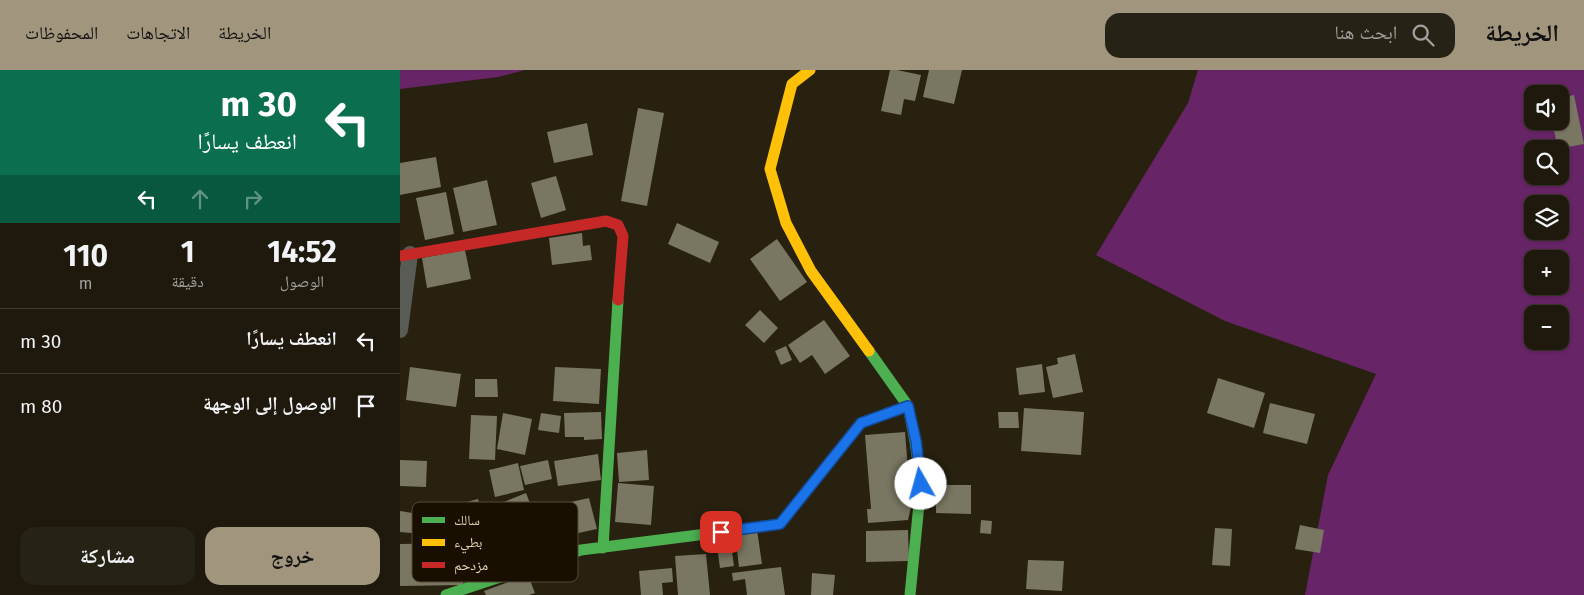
<!DOCTYPE html>
<html lang="ar">
<meta charset="utf-8">
<style>
body{margin:0;font-family:"Fira Sans","Noto Naskh Arabic",sans-serif;background:#262215;color:#f1f3f6;direction:rtl;height:100vh;display:flex;flex-direction:column;font-size:19px;white-space:nowrap}
*{box-sizing:border-box;margin:0}
p{font-size:16px;color:#a1a09d}
.icon{flex:none;width:28px;height:28px;fill:none;stroke:currentColor;stroke-width:2;stroke-linecap:round;stroke-linejoin:round}
.map{position:relative;flex:1;overflow:hidden;direction:ltr}
.drawer{display:flex;flex-direction:column;background:#1e190c;width:400px}
.drawer>*{flex:none}
.guide{background:#0b6e4f;color:#fff;overflow:hidden}
.tools{position:absolute;left:1124px;top:15px;display:grid;gap:10px}
.tools a{display:grid;place-items:center;width:45px;height:45px;border-radius:10px;background:#1e190c;box-shadow:0 1px 4px #0004,0 0 0 1px #3c382d;font-size:25px}
.pin{position:absolute;display:grid;place-items:center;width:42px;height:42px;color:#fff;margin:-21px;border-radius:10px;box-shadow:0 2px 8px #0006}
.me{position:absolute;width:55px;margin:-28px;rotate:353deg;stroke-linejoin:round;filter:drop-shadow(0 0 4px #0008)}
.turn{display:flex;align-items:center;gap:18px;height:105px;padding:0 20px;font-size:22px}
.turn .icon{width:65px;height:65px;stroke-width:2.5}
.turn b{display:block;font-size:35px;line-height:42px}
.lanes{display:flex;align-items:center;height:48px;padding:0 20px;background:#0003;justify-content:center;gap:25px;direction:ltr}
.lanes .off{opacity:.35}
.eta{display:flex;justify-content:space-evenly;align-items:center;height:85px;text-align:center}
.eta b{font-size:30px;font-weight:700;line-height:35px}
.primary-button{display:flex;gap:10px;margin-top:auto;padding:10px 20px}
.primary-button a{flex:1;height:58px;border-radius:15px;background:#a1967d;color:#111;font-size:20px;font-weight:700;line-height:58px;text-align:center}
.primary-button a+a{background:#262215;color:#f1f3f6}
ul{padding:0;list-style:none}
li{display:flex;align-items:center;gap:15px;height:65px;padding:0 20px;border-top:1px solid #3c382d}
li div{flex:1}
li b{display:block;font-size:19px}
li em{font-style:normal}
header{display:flex;align-items:center;gap:30px;box-sizing:border-box;height:70px;padding:0 25px;background:#a1967d;color:#111}
header strong{font-size:24px}
nav{display:flex;gap:28px;margin-inline-start:auto;font-size:18px}
.search{width:350px;height:45px;background:#262215;display:flex;align-items:center;gap:12px;box-sizing:border-box;padding:0 18px;border-radius:15px;color:#a1a09d;font-size:19px}
main{display:flex;flex:1;min-height:0}
.map>svg:first-child{display:block}
.green{fill:#672466;fill-rule:evenodd}
.building{fill:#797662}
.lines{fill:none;stroke-linecap:round;stroke-linejoin:round}
.street{stroke:#585c55;stroke-width:16}
.fast{stroke:#4caf50;stroke-width:11}
.slow{stroke:#ffc107;stroke-width:11}
.jam{stroke:#c62828;stroke-width:11}
.route-casing{stroke:#114b97;stroke-width:12}
.route{stroke:#1a73e8;stroke-width:9}
.key{fill:#180f00;stroke:#554a37;stroke-width:1}
.key-label{font-size:14px;fill:#e2d5b8}
</style>
<header>
<strong>الخريطة</strong>
<div class="search"><svg class="icon" aria-label="search" viewBox="0 0 24 24"><circle cx="10" cy="10" r="6"/><path d="M15 15l6 6"/></svg>ابحث هنا</div>
<nav><a>الخريطة</a><a>الاتجاهات</a><a>المحفوظات</a></nav>
</header>
<main>
<div class="map">
<svg width="1184" height="525" viewBox="0 0 1184 525">
<rect width="100%" height="100%" fill="#282110"/>
<path class="green" d="M0,0H125L98,7L0,19Z
M798,0H1184V525H905L928,405L976,304L825,251L696,185L788,33ZM1132,24H1160V51H1132ZM1132,79H1160V106H1132ZM1132,134H1160V161H1132ZM1132,189H1160V216H1132ZM1132,244H1160V271H1132Z"/>
<path class="building" d="M490,0H497L521,5L515,31L504,29L501,45L481,41Z
M529,0H562L554,34L523,27Z
M1174,25L1184,74L1158,79L1152,51H1160V28Z
M238,38L264,43L247,136L221,131Z
M187,53L193,85L154,93L147,62Z
M36,87L41,117L0,125V93Z
M156,106L166,140L141,148L131,113Z
M87,110L97,155L63,162L53,118Z
M46,122L54,164L25,170L16,128Z
M277,153L319,172L310,193L268,174Z
M182,163L183,176L190,175L192,190L152,195L149,168Z
M377,169L407,212L380,231L350,189Z
M65,180L71,209L27,218L22,188Z
M360,240L378,258L364,273L345,255Z
M424,250L450,286L425,304L412,285L400,293L388,275Z
M386,276L392,290L381,295L375,281Z
M675,284L683,322L653,328L646,297L658,294L657,288Z
M642,294L645,322L619,325L616,298Z
M10,297L61,304L56,337L6,330Z
M155,297L201,299L199,334L153,331Z
M818,308L865,323L854,358L807,343Z
M75,309H97L98,327H75Z
M870,333L915,344L907,374L863,363Z
M624,338L684,342L681,385L621,381Z
M201,342L202,369L184,370V367H165L164,343Z
M598,342H618L619,358H599Z
M103,343L132,349L125,385L97,379Z
M141,343L161,346L159,363L138,360Z
M71,345L97,346L95,390L69,389Z
M505,362L511,437L508,450L468,453L467,439H471L465,365Z
M247,380L249,410L219,412L217,383Z
M198,384L201,410L158,416L154,391Z
M0,390L27,391L26,417L0,416Z
M148,390L152,409L125,415L120,396Z
M118,393L124,420L95,427L89,400Z
M218,413L254,416L251,455L215,452Z
M536,415H571V444L536,443Z
M126,423L136,449L93,465L84,440Z
M189,428L197,459L155,468L148,437Z
M78,429L88,465L75,468L84,502L68,507L63,488V515L0,516V474L59,473L52,446L65,442L63,433Z
M0,441L25,445L22,464L0,462Z
M581,450L592,451L591,464L580,463Z
M900,455L924,460L920,483L895,479Z
M815,458L832,459L830,496L812,495Z
M357,460L362,494L339,497L335,463Z
M508,460L509,491L466,492V461Z
M330,467L334,496L320,498L316,469Z
M306,484L310,525H278L275,486Z
M628,490L664,491L662,521L626,519Z
M381,497L385,525H347L345,509L333,511L332,503Z
M272,498L273,512L262,513L263,525H241L239,501Z
M412,503L435,505L433,525H411Z
M128,505L135,523L129,525H86L84,521Z"/>
<g class="lines">
<path class="street" d="M0,260L10,184"/>
<path class="fast" d="M469,281L508,336L515,371L521,414L510,525
M203,478L218,230
M46,525L181,480L345,459"/>
<path class="slow" d="M410,0L392,14L370,99L386,153L411,201L469,281"/>
<path class="jam" d="M0,186L206,151L218,155L223,166L218,230
M345,459L380,454L461,353L508,336"/>
</g>
<g class="lines">
<g class="route-casing">
<path id="route" d="M321,462L380,454L461,353L508,336L516,371L521,414"/>
</g>
<use href="#route" class="route"/>
</g>
<rect x="12" y="432" width="166" height="80" rx="8" class="key"/>
<rect x="22" y="447" width="23" height="6" fill="#4caf50"/>
<rect x="22" y="469" width="23" height="7" fill="#ffc107"/>
<rect x="22" y="492" width="23" height="6" fill="#c62828"/>
<g class="key-label">
<text x="54" y="455">سالك</text>
<text x="54" y="477">بطيء</text>
<text x="54" y="500">مزدحم</text>
</g>
</svg>
<div class="tools">
<a><svg class="icon" aria-label="sound" viewBox="0 0 24 24"><path d="M4 9h4l5-4v14l-5-4H4zM17 9q2 3 0 6"/></svg></a>
<a><svg class="icon" aria-label="search" viewBox="0 0 24 24"><circle cx="10" cy="10" r="6"/><path d="M15 15l6 6"/></svg></a>
<a><svg class="icon" aria-label="layers" viewBox="0 0 24 24"><path d="M12 4l9 5-9 5-9-5zM3 14l9 5 9-5"/></svg></a>
<a>+</a>
<a>−</a>
</div>
<div class="pin" style="left:321px;top:462px;background:#d93025"><svg class="icon" aria-label="arrive" viewBox="0 0 24 24"><path d="M6 21V4h12l-3 4 3 4H6"/></svg></div>
<svg class="me" style="left:521px;top:414px" viewBox="-20 -20 40 40"><circle r="19" fill="#fff"/><path d="M0-13L10 11 0 6-10 11z" fill="#1a73e8"/></svg>
</div>
<section class="drawer">
<div class="guide">
<div class="turn"><svg class="icon" aria-label="left" viewBox="0 0 24 24"><path d="M17 20v-9H6M10 6l-5 5 5 5"/></svg><div><b>30 m</b>انعطف يسارًا</div></div>
<div class="lanes"><svg class="icon" aria-label="left" viewBox="0 0 24 24"><path d="M17 20v-9H6M10 6l-5 5 5 5"/></svg><svg class="icon off" aria-label="ahead" viewBox="0 0 24 24"><path d="M12 20V5M6 11l6-6 6 6"/></svg><svg class="icon off" aria-label="right" viewBox="0 0 24 24"><path d="M7 20v-9h11M14 6l5 5-5 5"/></svg></div>
</div>
<div class="eta">
<div><b>14:52</b><p>الوصول</p></div>
<div><b>1</b><p>دقيقة</p></div>
<div><b>110</b><p>m</p></div>
</div>
<ul>
<li><svg class="icon" aria-label="left" viewBox="0 0 24 24"><path d="M17 20v-9H6M10 6l-5 5 5 5"/></svg><div><b>انعطف يسارًا</b></div><em>30 m</em></li>
<li><svg class="icon" aria-label="arrive" viewBox="0 0 24 24"><path d="M6 21V4h12l-3 4 3 4H6"/></svg><div><b>الوصول إلى الوجهة</b></div><em>80 m</em></li>
</ul>
<div class="primary-button"><a>خروج</a><a>مشاركة</a></div>
</section>
</main>
